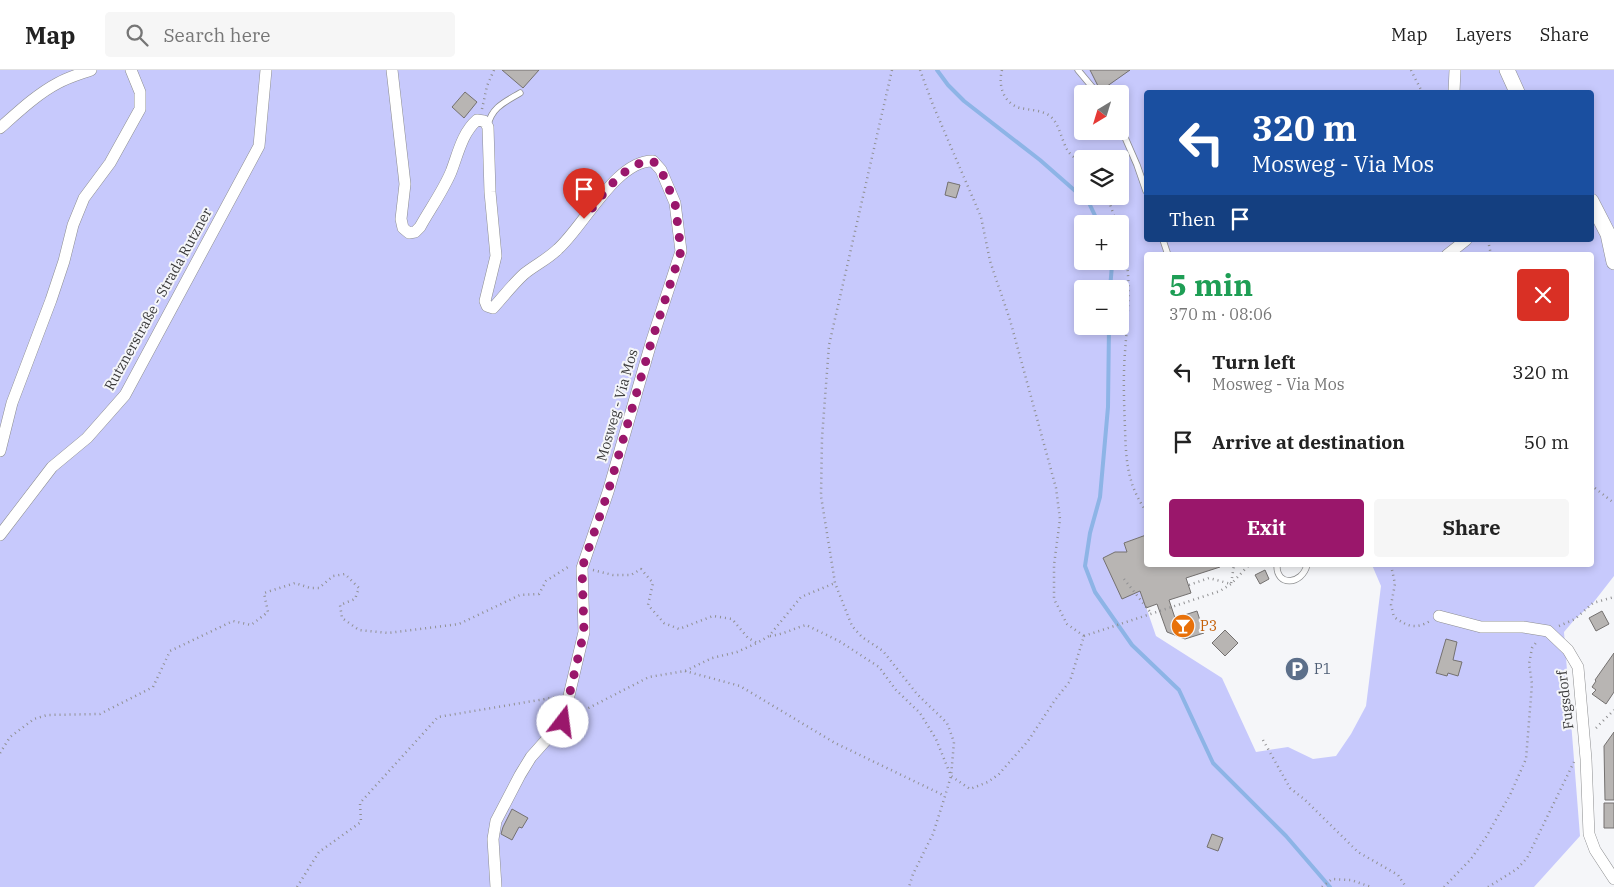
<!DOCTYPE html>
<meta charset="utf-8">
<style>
body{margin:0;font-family:"IBM Plex Serif",serif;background:#f6f6f6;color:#222;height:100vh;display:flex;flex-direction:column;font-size:19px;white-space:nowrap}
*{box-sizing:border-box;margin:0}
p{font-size:16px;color:#767676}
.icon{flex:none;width:28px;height:28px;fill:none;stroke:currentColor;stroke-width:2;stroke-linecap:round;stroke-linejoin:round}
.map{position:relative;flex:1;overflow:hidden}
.side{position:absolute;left:1144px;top:182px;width:450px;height:315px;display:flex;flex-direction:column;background:#fff;border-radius:5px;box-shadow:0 2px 8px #0003}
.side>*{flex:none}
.top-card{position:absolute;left:1144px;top:20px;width:450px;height:152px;border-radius:5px;box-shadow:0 2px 8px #0003;background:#1a4fa0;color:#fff;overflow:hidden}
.needle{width:32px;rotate:218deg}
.fabs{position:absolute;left:1074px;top:15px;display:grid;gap:10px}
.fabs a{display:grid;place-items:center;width:55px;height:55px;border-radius:5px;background:#fff;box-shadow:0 2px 8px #0003;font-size:25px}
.pin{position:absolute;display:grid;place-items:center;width:42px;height:42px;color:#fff;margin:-51px -21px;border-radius:50% 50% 50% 0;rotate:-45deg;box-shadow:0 0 5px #0007}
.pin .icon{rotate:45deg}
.me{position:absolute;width:55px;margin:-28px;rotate:15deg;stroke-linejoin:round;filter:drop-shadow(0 0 4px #0008)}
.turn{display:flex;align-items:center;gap:18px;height:105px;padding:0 25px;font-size:22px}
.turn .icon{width:65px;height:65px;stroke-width:2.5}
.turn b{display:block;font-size:35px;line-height:42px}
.then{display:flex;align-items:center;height:48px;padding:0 25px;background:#0003;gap:10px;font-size:19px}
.round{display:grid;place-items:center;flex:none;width:52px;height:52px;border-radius:5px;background:#f6f6f6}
.head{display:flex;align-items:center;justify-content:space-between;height:85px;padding:0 25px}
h1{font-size:30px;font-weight:700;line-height:38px;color:#1e9e55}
.cta{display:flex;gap:10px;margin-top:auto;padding:10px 25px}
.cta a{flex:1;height:58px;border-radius:5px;background:#9a176b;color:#fff;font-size:20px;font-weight:700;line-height:58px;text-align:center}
.cta a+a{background:#f6f6f6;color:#222}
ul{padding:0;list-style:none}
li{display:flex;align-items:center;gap:15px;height:70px;padding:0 25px}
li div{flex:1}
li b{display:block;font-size:19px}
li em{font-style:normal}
header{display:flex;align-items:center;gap:30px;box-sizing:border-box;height:70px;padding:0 25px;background:#fff;border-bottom:1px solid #e0e0e0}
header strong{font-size:24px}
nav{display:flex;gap:28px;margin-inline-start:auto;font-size:18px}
.search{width:350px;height:45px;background:#f6f6f6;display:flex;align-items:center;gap:12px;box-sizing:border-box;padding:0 18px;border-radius:5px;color:#767676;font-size:19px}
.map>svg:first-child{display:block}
.green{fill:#c7c9fc;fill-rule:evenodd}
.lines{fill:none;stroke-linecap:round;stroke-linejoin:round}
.stream{stroke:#8db4e6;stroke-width:4}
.building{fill:#b8b5b3;stroke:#747170}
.service-casing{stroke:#8d8e90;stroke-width:7}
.minor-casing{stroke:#8d8e90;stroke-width:12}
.tertiary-casing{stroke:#8d8e90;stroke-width:16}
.path{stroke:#909092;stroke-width:2.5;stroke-dasharray:1 4;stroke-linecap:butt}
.service{stroke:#fff;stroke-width:5.5}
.minor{stroke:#fff;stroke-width:11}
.tertiary{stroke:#fff;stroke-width:15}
.route{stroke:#9a176b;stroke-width:9;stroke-dasharray:0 16.2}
.labels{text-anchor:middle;stroke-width:4;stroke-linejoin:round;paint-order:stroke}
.street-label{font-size:14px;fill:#3a3a3b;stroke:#f5f6f9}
.food-label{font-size:14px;fill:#c56008;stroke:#f5f6f9;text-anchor:start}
.service-label{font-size:14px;fill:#4e5e75;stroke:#f5f6f9;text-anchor:start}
</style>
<header>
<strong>Map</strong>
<div class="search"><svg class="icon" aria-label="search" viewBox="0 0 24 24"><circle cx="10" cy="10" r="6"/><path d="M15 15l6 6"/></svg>Search here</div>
<nav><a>Map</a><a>Layers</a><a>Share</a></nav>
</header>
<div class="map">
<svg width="1614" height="817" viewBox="0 0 1614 817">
<rect width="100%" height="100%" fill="#f5f6f9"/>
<path class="green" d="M0,0H1614V506L1593,533L1575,549L1564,562L1580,766L1534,817H0ZM1146,22H1591V170H1146ZM1082,24H1120V61H1082ZM1082,89H1120V126H1082ZM1082,154H1120V191H1082ZM1146,185H1591V495H1372L1381,516L1366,636L1351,664L1336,686L1313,689L1288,677L1256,682L1222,608L1156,566L1124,473L1146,465ZM1082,219H1120V256H1082Z"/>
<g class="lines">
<path class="stream" d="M937,0L948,15L964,31L1040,90L1089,133L1099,154
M1110,219L1112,195L1111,191
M1109,256L1108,337L1100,427L1090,463L1085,496L1095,522L1132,575L1179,620L1213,693L1286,766L1330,817"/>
</g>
<path class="building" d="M502,0H539L523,18Z
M1090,0H1130L1103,19L1102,16L1099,18Z
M465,22L477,32L464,48L452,37Z
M948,112L960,115L956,128L945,125Z
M1146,465V495H1219L1220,497L1186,508L1191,523L1169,530L1175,548L1197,541L1204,563L1185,569L1167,562L1157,534L1146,538L1140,521L1122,529L1103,488L1115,482H1127L1124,473Z
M1265,500L1269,509L1260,514L1255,505Z
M1602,541L1609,554L1596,561L1589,548Z
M1225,560L1238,573L1225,586L1212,573Z
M1446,569L1457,572L1453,590L1462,592L1458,606L1448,603L1447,606L1436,603Z
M1614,583V622L1606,634L1592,624L1596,620L1592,617L1596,611L1595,610Z
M1614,662V730H1605L1604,676Z
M1604,733H1614V758H1604Z
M512,739L528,748L522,758L519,757L512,770L501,764L503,757Z
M1212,764L1223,768L1218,781L1207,777Z"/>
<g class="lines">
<g class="service-casing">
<path id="service" d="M1078,0L1098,24
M488,55C492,37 505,32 520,23
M1120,56L1137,95L1146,121
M1163,170L1168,185
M1277,495C1276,517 1302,515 1307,495"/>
</g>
<g class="minor-casing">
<path id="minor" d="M392,0L405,114L401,149L403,158L409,163L415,162L420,157C430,139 443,121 451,102C458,84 462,63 477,50L484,51L488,57L490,122L496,186L485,231L487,236L493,238C503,227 513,214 524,204C535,195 548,189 558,179C584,156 616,90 653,91L661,100L675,133L681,181L651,273L608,422L582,498L584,562L563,651L531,687L520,705L496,751L493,769L496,817
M1454,22L1455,0
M0,58C18,42 37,24 58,13C69,7 80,4 91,0
M1447,185L1466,170
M0,381L12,333L51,230L64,191L73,155L84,128L110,93L140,39V22L131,0
M0,465L52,397L87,368L125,325L259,76L266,0
M1439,546L1481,557H1523L1548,561L1568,580L1578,597L1586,689L1589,764L1595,780L1614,809"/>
</g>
<g class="tertiary-casing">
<path id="tertiary" d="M1507,0L1517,22
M1591,131L1608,164L1614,192"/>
</g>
<path class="path" d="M892,0L829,275L822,368L821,426L835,513L852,556L862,567L883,581L917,624L947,653L954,672L951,706L945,726L933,764L913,804L909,817
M920,0L933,35L981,147L990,191L1010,250L1056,418L1060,449L1054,495V529L1067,554L1084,566
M1002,0C998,15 1003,33 1020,38C1029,40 1042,40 1050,46C1060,54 1061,70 1068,81C1071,86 1078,90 1082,93
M1411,0L1422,22
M482,39L487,16L494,0
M1107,126L1117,154
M1120,161C1133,201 1128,241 1125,282C1123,307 1124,333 1125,358C1126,390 1127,414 1146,441
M1488,170L1491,185
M1591,415L1614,433
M1391,495L1395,514L1391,535L1394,547C1407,556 1415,560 1430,551
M593,500L613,505H631L641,499L653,513L648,535L664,553L679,559L713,546L732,549L748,568L757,573L769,566L801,527L835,513
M1124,509L1151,543
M1189,515L1209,508L1231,514L1234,495
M1559,556L1575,549L1593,533L1614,527
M770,566C782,565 795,558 806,555L839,571L879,597L896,620L920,643L936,669L951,706L970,719L988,712L999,704L1028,671L1055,630L1070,611L1084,566
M1084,566L1220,521L1231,514L1249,495
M685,601L740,616L835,673L945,726
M575,645L649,607L685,601L712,588L737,582L757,573
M1596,658L1614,640
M1263,670L1290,718L1304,729L1358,782L1398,805L1406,817
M0,683L10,667L34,649L47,645L100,644L153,617L170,581L233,551L251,555L268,542L264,523L295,513L310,518H319L333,506L345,504L359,518L355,529L340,535L342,548L359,560L388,563L459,554L520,525L539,524L546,511L568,497H571
M297,817L319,782L361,752L360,733L438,647L557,627
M1322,817L1332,809L1351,810L1371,817
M1444,817L1471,789L1486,767L1510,725L1526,689L1532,614L1529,594L1532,578L1538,570
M1488,817L1517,799L1527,788L1574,692"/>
<use href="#service" class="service"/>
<use href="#minor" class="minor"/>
<use href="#tertiary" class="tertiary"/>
</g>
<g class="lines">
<path class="route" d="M563,652L584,562L582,498L608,422L651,273L681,181L675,133L661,100L653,91C625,90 600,128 584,149"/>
</g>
<defs>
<g id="bar-disc" transform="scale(1.25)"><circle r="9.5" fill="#e8710a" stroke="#f5f6f9"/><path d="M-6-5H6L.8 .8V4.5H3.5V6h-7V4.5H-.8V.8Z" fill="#fff"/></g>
<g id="parking-disc" transform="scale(1.25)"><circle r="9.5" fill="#5c6f8a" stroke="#f5f6f9"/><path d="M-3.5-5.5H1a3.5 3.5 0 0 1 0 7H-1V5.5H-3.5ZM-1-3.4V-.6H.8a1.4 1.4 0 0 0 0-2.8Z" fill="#fff"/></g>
</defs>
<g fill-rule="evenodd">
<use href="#bar-disc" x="1183" y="556"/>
<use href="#parking-disc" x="1297" y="599"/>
</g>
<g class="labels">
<g class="street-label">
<text transform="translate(158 229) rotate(-61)" y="5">Rutznerstraße - Strada Rutzner</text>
<text transform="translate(617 335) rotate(-74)" y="5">Mosweg - Via Mos</text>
<text transform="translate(1565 630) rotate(-97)" y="5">Fugsdorf</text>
</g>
<g class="food-label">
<text x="1200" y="561">P3</text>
</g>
<g class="service-label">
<text x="1314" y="604">P1</text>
</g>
</g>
</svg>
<div class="fabs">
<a><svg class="needle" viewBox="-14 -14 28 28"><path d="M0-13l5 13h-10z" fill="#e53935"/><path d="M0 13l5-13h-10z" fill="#767676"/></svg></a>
<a><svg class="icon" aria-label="layers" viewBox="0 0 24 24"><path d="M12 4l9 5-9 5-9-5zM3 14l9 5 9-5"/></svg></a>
<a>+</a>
<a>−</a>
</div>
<div class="pin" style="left:584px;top:149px;background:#d93025"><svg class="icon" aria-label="arrive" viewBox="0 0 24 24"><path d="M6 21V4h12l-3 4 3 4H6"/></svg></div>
<svg class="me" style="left:563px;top:652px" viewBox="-20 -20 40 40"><circle r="19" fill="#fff"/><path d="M0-13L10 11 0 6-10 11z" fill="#9a176b"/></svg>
<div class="top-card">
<div class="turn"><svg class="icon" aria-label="left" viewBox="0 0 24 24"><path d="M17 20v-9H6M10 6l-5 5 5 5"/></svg><div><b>320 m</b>Mosweg - Via Mos</div></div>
<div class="then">Then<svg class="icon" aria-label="arrive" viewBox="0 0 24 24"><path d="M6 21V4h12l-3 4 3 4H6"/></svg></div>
</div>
<section class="side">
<div class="head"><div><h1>5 min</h1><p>370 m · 08:06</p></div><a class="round" style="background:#d93025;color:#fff"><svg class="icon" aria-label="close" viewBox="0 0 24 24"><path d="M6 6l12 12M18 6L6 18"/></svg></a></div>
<ul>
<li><svg class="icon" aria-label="left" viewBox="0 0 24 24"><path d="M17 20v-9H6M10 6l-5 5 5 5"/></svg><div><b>Turn left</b><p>Mosweg - Via Mos</p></div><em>320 m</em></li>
<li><svg class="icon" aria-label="arrive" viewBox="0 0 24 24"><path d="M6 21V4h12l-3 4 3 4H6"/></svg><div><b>Arrive at destination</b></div><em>50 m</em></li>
</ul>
<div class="cta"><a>Exit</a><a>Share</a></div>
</section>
</div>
